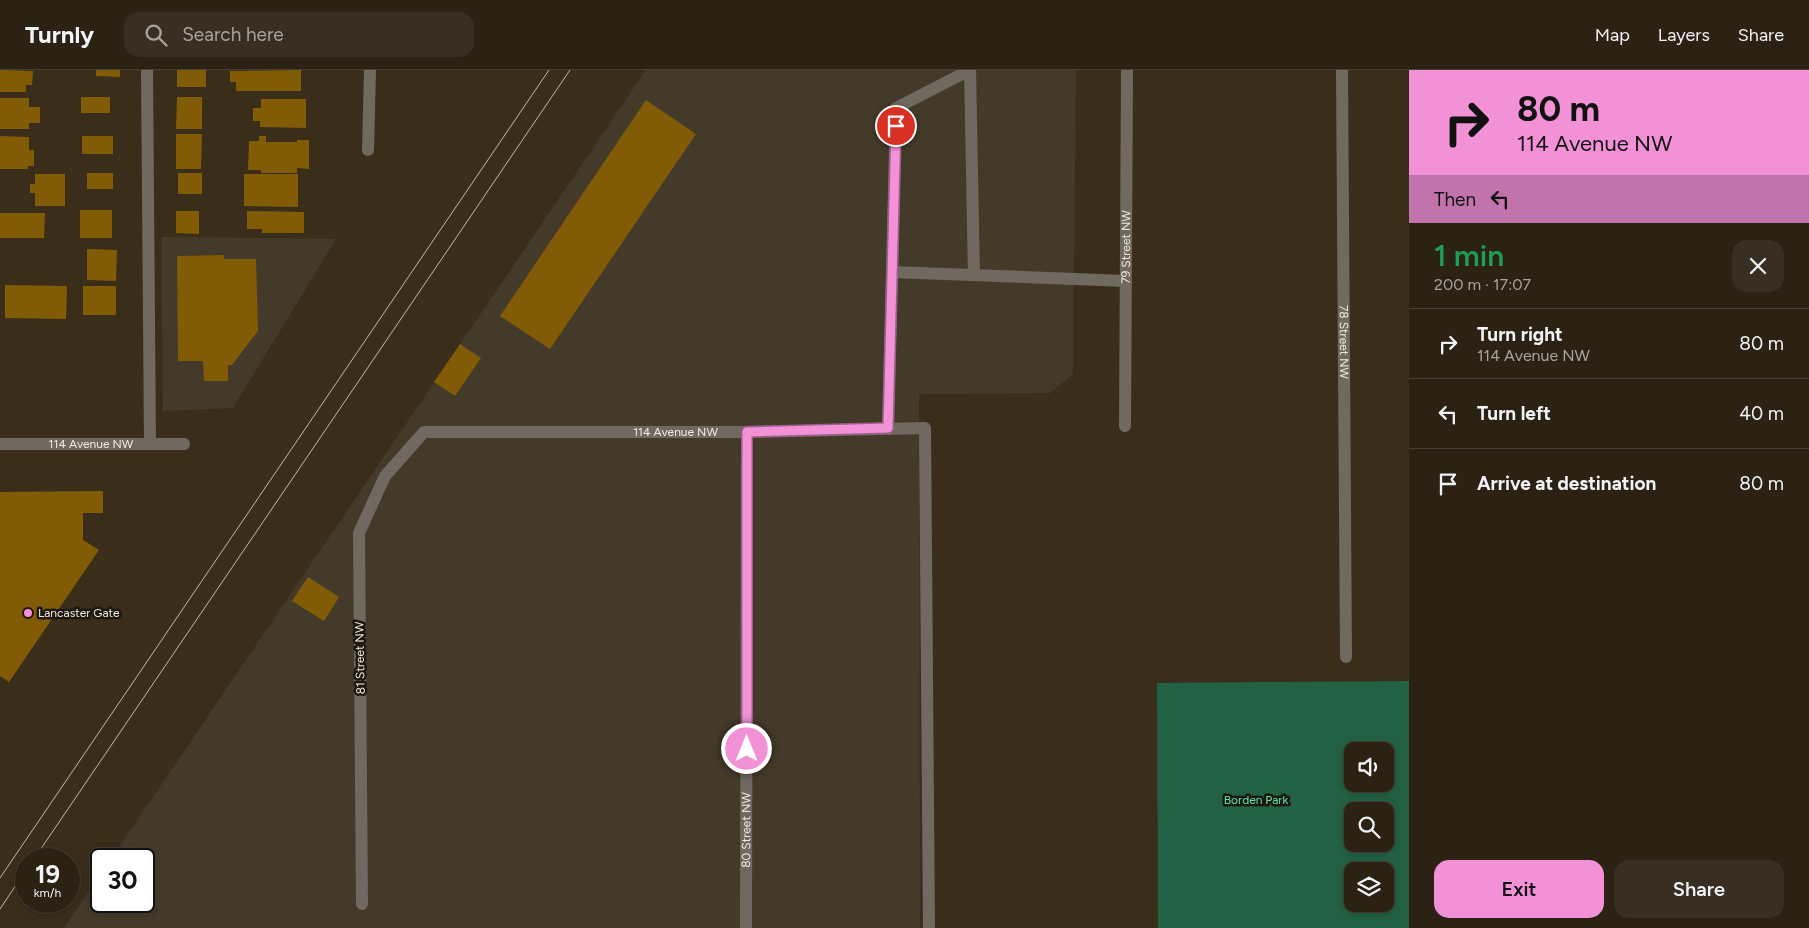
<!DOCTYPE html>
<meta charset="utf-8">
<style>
body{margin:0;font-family:Figtree,sans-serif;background:#382f22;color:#f1f3f6;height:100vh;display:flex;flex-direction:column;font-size:19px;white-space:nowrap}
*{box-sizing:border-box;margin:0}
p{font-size:16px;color:#a6a4a0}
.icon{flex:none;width:28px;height:28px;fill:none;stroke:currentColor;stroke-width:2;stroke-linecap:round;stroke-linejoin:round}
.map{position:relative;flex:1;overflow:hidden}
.details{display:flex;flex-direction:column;background:#2c2214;width:400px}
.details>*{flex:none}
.hud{background:#f291d6;color:#111;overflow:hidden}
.buttons{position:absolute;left:1344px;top:672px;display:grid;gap:10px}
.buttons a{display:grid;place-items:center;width:50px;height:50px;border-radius:10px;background:#2c2214;box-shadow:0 2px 8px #0003,0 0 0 1px #483f34;font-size:25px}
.speed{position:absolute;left:15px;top:778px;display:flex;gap:10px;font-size:25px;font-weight:700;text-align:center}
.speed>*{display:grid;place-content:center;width:65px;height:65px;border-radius:50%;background:#2c2214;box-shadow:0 2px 8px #0003,0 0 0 1px #483f34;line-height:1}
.speed small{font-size:12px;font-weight:400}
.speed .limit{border:2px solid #111;border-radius:8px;background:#fff;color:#111}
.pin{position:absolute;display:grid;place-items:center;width:42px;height:42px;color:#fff;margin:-21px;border:2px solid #fff;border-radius:50%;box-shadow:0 1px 5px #0007}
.me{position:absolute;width:55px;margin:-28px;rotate:0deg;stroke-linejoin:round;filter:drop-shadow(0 0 4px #0008)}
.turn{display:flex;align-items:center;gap:18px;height:105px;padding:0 25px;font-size:22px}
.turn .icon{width:65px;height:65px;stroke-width:2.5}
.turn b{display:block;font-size:35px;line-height:42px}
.then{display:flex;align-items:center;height:48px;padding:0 25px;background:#0003;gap:10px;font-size:19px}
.round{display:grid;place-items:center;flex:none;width:52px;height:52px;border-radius:15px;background:#382f22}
.overview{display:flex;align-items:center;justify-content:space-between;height:85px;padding:0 25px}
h1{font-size:30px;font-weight:600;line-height:38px;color:#1e9e55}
.button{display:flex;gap:10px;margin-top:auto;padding:10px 25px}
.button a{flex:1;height:58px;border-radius:15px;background:#f291d6;color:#111;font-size:20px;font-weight:600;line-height:58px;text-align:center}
.button a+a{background:#382f22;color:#f1f3f6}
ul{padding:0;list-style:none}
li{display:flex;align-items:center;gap:15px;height:70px;padding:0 25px;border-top:1px solid #483f34}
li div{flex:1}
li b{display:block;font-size:19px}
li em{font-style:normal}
header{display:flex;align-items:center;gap:30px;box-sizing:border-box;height:70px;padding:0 25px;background:#2c2214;border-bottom:1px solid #483f34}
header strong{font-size:24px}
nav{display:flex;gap:28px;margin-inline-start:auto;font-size:18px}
.search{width:350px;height:45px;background:#382f22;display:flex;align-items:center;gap:12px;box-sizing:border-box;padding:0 18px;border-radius:15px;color:#a6a4a0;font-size:19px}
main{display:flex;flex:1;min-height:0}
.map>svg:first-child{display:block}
.industrial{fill:#443a2a}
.green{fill:#226144;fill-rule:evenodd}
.building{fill:#815b05}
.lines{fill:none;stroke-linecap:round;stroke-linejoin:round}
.minor{stroke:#706960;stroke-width:12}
.tram{stroke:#c0b7aa;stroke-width:1}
.route-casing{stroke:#9d5e8b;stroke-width:12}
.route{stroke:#f291d6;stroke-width:9}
.poi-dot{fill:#f291d6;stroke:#1c170f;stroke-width:2}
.labels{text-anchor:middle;stroke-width:5;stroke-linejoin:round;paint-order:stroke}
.street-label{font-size:12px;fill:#f2ebdf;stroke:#1c170f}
.poi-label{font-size:12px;fill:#f2ebdf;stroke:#1c170f;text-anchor:start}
.park-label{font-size:12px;fill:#58eaa8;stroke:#1c170f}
</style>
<header>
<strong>Turnly</strong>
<div class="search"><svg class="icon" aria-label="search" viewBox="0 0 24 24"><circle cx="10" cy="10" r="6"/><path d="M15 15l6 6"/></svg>Search here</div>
<nav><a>Map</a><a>Layers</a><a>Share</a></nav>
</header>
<main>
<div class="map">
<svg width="1409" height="858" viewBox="0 0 1409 858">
<rect width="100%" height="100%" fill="#3a2e1b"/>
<path class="industrial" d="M646,0H1076L1073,304L1050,323L919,324L920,858H64L101,803V831H144V789H111Z
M161,167L336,169L233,338L163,341Z"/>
<path class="green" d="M1409,611V858H1158L1157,613ZM1352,681H1385V714H1352ZM1352,741H1385V774H1352ZM1352,801H1385V834H1352Z"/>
<path class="building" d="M0,0L33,1L32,15H26V22H0Z
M96,0H120V7L96,6Z
M177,0H206V17H177Z
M301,0V21H236V12H230V1Z
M81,27H110V43H81Z
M177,27H202V59H176Z
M0,28H29V37H40V53H29V59H0Z
M261,29H306V58L260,57V51H253V38H261Z
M646,30L696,64L550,279L500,246Z
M176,64H202L201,99H176Z
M0,66L29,67V80H34V96H28V99H0Z
M82,66H113V84H82Z
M259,66H266V72H297V70H309V99L297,98V103H261V100H248L249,71H259Z
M87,103H113V119H87Z
M178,103H202V124H178Z
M35,104H65V136H35V123H30V114H35Z
M244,104H298V137L244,136Z
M80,140H112V168H80Z
M176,141H199V164L176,163Z
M247,141L304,142V163H262V159H247Z
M0,143H45L44,168H0Z
M87,179L117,180L116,211L87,210Z
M224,185V189H256L258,261L232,295H228V311H204L203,291H178L177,186Z
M5,215L67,216L66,249L5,248Z
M83,216H116V245H83Z
M460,274L481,288L455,326L434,312Z
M103,421V443H83V470L99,480L9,612L0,606V422Z
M308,507L339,527L324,551L292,531Z"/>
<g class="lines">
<g class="minor">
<path d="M147,0L150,374"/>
<path d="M970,0L974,205"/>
<path id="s1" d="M1342,0L1346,587"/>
<path d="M368,80L370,0"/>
<path d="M892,202L1126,211"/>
<path id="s2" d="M1125,356L1127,0"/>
<path d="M888,359L896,38L970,0"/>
<path id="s3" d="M0,374H184"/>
<path id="s4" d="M362,834L359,463L385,406L424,362H747L925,358L929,858"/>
<path id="s5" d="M746,858L747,362"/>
</g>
<path class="tram" d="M34,789L570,0
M0,808L549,0
M0,839L26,800"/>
</g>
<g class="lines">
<g class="route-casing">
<path id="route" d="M747,679V362L888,358L896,56"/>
</g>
<use href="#route" class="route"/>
</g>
<circle class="poi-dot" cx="28" cy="543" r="5"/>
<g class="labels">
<g class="street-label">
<text dy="4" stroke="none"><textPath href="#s2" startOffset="179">79 Street NW</textPath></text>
<text dy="4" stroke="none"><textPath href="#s1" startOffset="272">78 Street NW</textPath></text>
<text dy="4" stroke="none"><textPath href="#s4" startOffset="744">114 Avenue NW</textPath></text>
<text dy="4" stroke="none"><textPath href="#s3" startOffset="91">114 Avenue NW</textPath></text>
<text transform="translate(360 588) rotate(-91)" y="4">81 Street NW</text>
<text dy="4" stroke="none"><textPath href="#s5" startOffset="98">80 Street NW</textPath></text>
</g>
<g class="poi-label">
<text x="38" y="547">Lancaster Gate</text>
</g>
<g class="park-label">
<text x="1256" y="734">Borden Park</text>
</g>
</g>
</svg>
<div class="buttons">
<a><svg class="icon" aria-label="sound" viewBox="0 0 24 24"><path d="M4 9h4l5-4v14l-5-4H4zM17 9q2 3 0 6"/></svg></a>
<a><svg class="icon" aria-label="search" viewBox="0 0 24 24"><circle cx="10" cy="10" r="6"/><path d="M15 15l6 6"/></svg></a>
<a><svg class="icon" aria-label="layers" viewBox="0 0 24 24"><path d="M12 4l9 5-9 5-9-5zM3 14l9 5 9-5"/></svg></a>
</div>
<div class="speed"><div>19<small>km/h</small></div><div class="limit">30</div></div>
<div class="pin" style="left:896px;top:56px;background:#d93025"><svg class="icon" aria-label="arrive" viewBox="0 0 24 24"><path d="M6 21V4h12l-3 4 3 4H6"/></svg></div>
<svg class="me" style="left:747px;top:679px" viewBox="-20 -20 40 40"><circle r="17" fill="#f291d6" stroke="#fff" stroke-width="3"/><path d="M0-11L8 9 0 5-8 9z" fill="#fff"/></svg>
</div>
<section class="details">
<div class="hud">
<div class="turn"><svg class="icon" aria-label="right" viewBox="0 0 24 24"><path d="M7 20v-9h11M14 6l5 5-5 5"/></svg><div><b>80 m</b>114 Avenue NW</div></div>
<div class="then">Then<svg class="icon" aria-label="left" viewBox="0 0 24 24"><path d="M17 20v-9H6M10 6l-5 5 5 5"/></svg></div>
</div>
<div class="overview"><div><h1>1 min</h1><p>200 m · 17:07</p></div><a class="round"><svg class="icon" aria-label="close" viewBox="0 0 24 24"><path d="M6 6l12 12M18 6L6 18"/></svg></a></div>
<ul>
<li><svg class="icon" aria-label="right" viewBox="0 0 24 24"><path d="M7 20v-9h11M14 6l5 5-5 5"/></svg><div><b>Turn right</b><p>114 Avenue NW</p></div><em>80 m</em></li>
<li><svg class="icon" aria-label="left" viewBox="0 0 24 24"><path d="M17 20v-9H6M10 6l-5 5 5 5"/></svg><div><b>Turn left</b></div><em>40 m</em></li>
<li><svg class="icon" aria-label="arrive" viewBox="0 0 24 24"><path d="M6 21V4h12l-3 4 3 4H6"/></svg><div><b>Arrive at destination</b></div><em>80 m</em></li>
</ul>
<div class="button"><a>Exit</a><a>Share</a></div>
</section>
</main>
